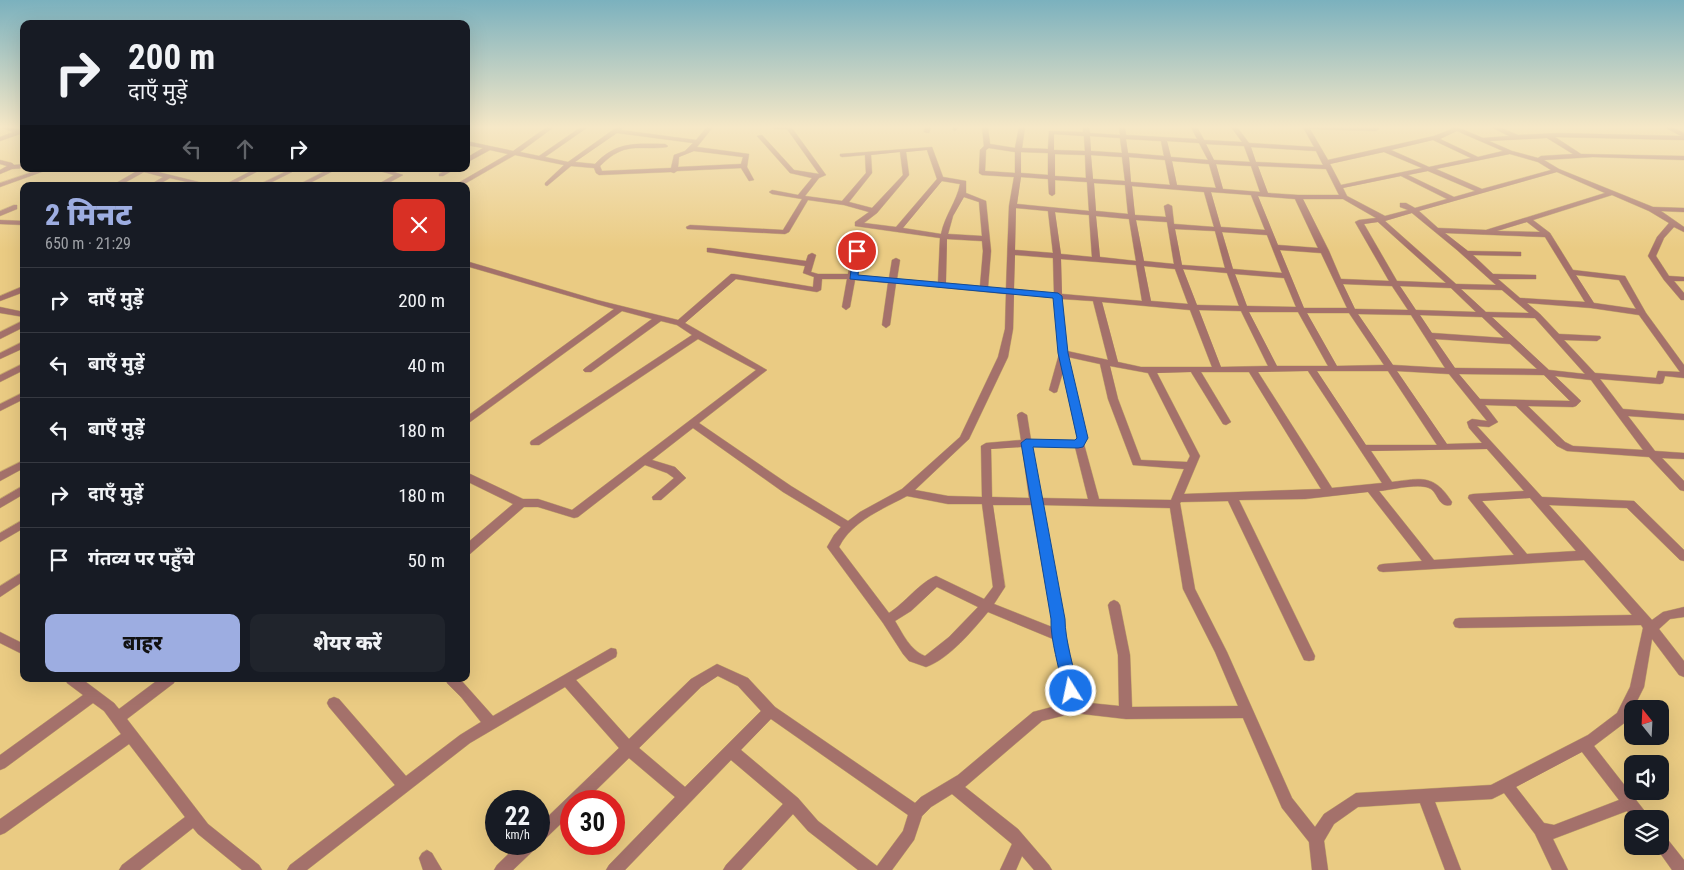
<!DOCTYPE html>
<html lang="hi">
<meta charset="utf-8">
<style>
body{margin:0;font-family:"Roboto Condensed","Noto Sans Devanagari",sans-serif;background:#20242c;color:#f1f3f6;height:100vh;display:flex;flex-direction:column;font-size:19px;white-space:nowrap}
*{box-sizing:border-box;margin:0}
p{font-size:16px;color:#9ea1a6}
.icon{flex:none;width:28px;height:28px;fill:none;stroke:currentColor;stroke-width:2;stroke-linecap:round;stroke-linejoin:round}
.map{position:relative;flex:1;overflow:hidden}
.side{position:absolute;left:20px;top:182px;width:450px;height:500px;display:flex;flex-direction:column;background:#171b24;border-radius:10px;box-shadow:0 5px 20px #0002}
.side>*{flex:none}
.hud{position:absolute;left:20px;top:20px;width:450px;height:152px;border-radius:10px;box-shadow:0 5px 20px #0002;background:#171b24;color:#f1f3f6;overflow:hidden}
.needle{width:32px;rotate:342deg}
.tools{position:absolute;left:1624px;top:700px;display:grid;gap:10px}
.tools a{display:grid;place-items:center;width:45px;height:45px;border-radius:10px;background:#171b24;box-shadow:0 5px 20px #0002;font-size:25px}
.speed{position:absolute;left:485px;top:790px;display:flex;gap:10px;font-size:25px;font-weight:700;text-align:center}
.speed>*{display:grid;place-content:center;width:65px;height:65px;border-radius:50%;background:#171b24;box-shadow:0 5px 20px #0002;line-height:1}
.speed small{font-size:12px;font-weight:400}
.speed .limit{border:8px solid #d22;background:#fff;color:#111}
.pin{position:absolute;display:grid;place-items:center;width:42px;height:42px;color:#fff;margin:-21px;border:2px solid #fff;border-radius:50%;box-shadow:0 1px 5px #0007}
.me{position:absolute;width:55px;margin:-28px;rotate:350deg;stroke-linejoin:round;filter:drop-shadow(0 0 4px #0008)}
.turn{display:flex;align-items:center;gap:18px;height:105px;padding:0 25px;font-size:22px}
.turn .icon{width:65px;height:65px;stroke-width:2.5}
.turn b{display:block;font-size:35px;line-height:42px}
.lanes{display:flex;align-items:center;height:48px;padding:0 25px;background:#0003;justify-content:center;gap:25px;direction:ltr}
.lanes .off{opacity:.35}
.round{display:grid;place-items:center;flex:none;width:52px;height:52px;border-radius:10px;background:#20242c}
.head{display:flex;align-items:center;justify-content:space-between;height:85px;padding:0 25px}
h1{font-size:30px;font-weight:800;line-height:38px;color:#9dade1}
.button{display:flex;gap:10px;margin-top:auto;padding:10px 25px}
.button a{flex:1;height:58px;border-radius:10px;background:#9dade1;color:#111;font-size:20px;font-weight:800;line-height:58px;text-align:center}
.button a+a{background:#20242c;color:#f1f3f6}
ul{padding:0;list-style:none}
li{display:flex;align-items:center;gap:15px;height:65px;padding:0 25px;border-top:1px solid #363941}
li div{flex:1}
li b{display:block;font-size:19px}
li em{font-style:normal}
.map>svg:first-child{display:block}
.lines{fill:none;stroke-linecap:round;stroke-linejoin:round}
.minor-casing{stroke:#c7ab6b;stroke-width:1}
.minor{fill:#a4716b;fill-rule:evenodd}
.route{fill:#1a73e8;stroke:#114b97}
</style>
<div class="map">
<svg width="1684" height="870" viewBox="0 0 1684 870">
<rect width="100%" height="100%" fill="#eacb83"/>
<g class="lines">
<g class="minor-casing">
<path id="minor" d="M0,127H9L24,131V135L20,134L0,141V137L13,132Z
M547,127H554L520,152L539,156L581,127H588L545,157L568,162L617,127H624L621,130L696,140L707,127H713L697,147L749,154L747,167L754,180L749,181L741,168L677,171L674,173L671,172L599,175L596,173L594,168L571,166L547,186L545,185V183L564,165L515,155L461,186H453L508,154L490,150L466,163V158L483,148L466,145V141L513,151ZM617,133L693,143L685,151L674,155L671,168L602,171L600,166C626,140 637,151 667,147L668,146L665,144C635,144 617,141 595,164L575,162ZM694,151L743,157L741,164L678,167L679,157Z
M772,127H794L792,128L826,175L819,178L805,196L842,201L866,173L865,155L842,157L840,156V154L932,147L943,177L966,181V193L986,201L991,251L988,287L1006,289L1009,206L1014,177L982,175L979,173L980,150L984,146L982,127H988L990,144L1015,148L1019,127H1025L1022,148L1048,149L1049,131L1083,132V127H1089L1090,133L1120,135L1119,127H1125L1126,135L1197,139L1191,127H1197L1204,140L1242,142L1231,127H1237L1249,143L1314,147L1303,127H1377L1379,129L1376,131L1310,129L1328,160L1434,136L1452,129L1449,127H1457L1483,138L1509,136L1491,127H1499L1518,135L1559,133L1681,136L1664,127H1672L1684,133V140L1555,137L1581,154L1684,156V160L1593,157L1544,160L1559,169L1653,207L1684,208V212L1661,211L1684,227V232L1674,227L1664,238L1656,256L1669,276L1684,277V281H1674L1684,293V300H1681L1664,280L1648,256L1657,237L1669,223L1649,211L1612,195L1533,220L1550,233L1573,270L1625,276L1646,313L1684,365V378L1665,376L1663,383L1660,384L1600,379L1623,409L1684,414V420L1628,416L1655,451L1684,453V459L1662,458L1684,481V491L1680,490L1649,457L1567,451L1557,446L1516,406L1485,405L1498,422L1489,427L1477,426L1542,497L1634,501L1684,550V561L1680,560L1627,508L1549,505L1652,620L1663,612L1684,607V617L1670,619L1659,629L1684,661V677L1679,675L1652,639L1644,687L1627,721L1594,746L1647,814L1649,819H1633L1627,811L1553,839L1568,870H1552L1535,834L1504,793L1492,799L1435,802L1461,870H1445L1420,803L1358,807L1334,824L1324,841L1328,870H1312L1309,842L1282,808L1243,718L1126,719L1074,713L1042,721L965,787L1018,829L1049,865L1052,870H1034L1022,856L1016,870H1000L1012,844L952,794L931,807L922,816L914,840L892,870H858L808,831L793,814L741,870H723L726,865L783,804L731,760L625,870H606L609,865L675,797L629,758L585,801H571V814L544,840L539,842V825L619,748L565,687L470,743L307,870H287L290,865L395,785L329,707L327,703L329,699L334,697L339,699L406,776L460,735L481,722L461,697L447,683L446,679H460L493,716L611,648L616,649L617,653L616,657L576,680L629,739L691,679L717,664L748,678L775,707L915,803L921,797L958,775L1033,712L1067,703L1053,639L988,612C973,630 949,659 926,667L909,661L903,654L883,623L827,547L834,535L841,527L783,492L693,428L652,460L675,467L686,478L661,500H653L652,497L674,478L667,473L645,465L578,517L574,518L538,507H524L470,554L466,555V544L513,504L466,481V472L523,499H538L572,510L756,370L698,339L539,445H531L530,443L531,441L692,335L677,325L661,321L591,372H585L583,370L585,368L652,319L622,311L466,425V417L614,309L466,266V261L597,300L678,320L731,274H734L813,287L814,277L803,273L805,266L707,252V248H710L806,261L808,255L812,253L816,255L811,272L818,274H848L853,251L857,249L861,251L856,275L889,278L892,260L896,258L900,260L897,279L938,282L940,238L855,226V222L869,212L844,205L808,200L789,232L785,234L687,229L686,227L690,225L783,230L802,199L772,194L769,192L772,190L798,195L812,178L790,173L757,136L762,135L794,170L819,174L787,129H775ZM1457,131L1503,151L1478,157L1440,139ZM1054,134L1084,136L1085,151L1054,150ZM1090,136L1120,138L1122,153L1091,151ZM1547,138L1573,154L1541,156L1538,158L1512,151L1489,141ZM1126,139L1161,141L1164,156L1128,153ZM1433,140L1471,158L1429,167L1391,150ZM1167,141L1199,143L1208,160L1171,157ZM1206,144L1244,146L1250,162L1214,160ZM1251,147L1316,151L1323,165L1256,162ZM989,148L1015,152V173L985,171L986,150ZM927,150L937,179L896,227L864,223L877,213L909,175L906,152ZM900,152L903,175L872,208L849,202L872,173L871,155ZM1021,152L1048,153V175L1021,173ZM1384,152L1422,168L1341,185L1330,164ZM1055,154L1085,155L1086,178L1055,176ZM1510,154L1538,162L1551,170L1482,189L1436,169ZM1091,155L1122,157L1125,181L1093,179ZM1129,157L1165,160L1170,185L1131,182ZM1172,161L1209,164L1216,188L1177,185ZM1216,164L1251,166L1260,192L1223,189ZM1258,166L1326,169L1339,195H1298L1268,193ZM1428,171L1475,191L1454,197L1408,175ZM1557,172L1605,193L1486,230L1438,228L1419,211ZM1401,176L1447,199L1415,208L1406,203H1400V207L1408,210L1385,216L1347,196L1343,188ZM1021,177L1048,179L1049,194L1052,196L1055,194V180L1087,182L1089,211L1017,204ZM942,181L960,184C957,201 945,215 941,234L903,228ZM1094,183L1125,185L1128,214L1096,211ZM1132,186L1204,192L1214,227L1174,224L1172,206L1168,204L1164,206L1166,217L1135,215ZM1211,192L1251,195L1265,230L1221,227ZM1258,196L1295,199L1318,248L1278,245ZM964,197L979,202L982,236L948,234L953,216ZM1303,199H1343L1376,218L1359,220L1355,222L1389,281L1341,279L1329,251ZM1016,208L1048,211L1053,253L1015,250ZM1055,212L1089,215L1092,257L1061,254ZM1412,213L1457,250L1496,285L1456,284L1385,221ZM1096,216L1129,219L1136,261L1100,257ZM1136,220L1167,222L1174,264L1144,261ZM1378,222L1446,283L1397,281L1364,224ZM1527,222L1540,232L1497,231ZM1175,229L1215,231L1225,268L1182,265ZM1222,232L1267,235L1282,273L1233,269ZM1445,233L1545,237L1585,302L1520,298L1498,279H1536V275L1493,274L1473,255L1518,256H1521V252L1468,251ZM947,239L982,241L983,251L980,286L946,283ZM1280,250L1321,253L1347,308H1304ZM1015,255L1053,258L1054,293L1014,289ZM1061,259L1136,265L1142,301L1062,294ZM1144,266L1175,269L1188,304L1151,301ZM1183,269L1227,273L1239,306L1197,305ZM1235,274L1284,278L1296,307L1247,306ZM1576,275L1619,280L1636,309L1594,303ZM736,279L817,292L821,290L822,279H847L842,307L846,310L850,307L855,280L888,283L882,325L886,328L890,325L896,283L1006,294L1005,329L998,357L960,437L902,489L860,512L848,521L791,486L699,423L767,370L685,323ZM1343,284L1392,286L1408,310L1355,309ZM1400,286L1451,288L1476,312L1416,310ZM1461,289L1502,290L1529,313L1486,312ZM1014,294L1054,298L1059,354L1049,390L1054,393L1057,392L1063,372L1077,438L1076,441L1031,440L1027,415L1022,412L1019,413L1017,415L1021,440L986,443L981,446L982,497L948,496L915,490L969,439L1008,357L1013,329ZM1062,299L1093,301L1108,360L1067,351ZM1102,302L1190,310L1212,367H1141L1118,362ZM1527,303L1591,308L1639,315L1680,372L1658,371L1656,378L1595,373L1564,340L1597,341L1601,338L1600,336L1559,334L1540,314ZM1199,310L1241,311L1268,366L1221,367ZM1249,312H1298L1328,366H1277ZM1307,313H1349L1384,365L1337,366ZM1358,314L1411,315L1445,368L1393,365ZM1420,315L1482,317L1504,338L1432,333ZM1492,317L1535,318L1585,374L1549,370ZM1435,339L1510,344L1537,369L1455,368ZM1068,357L1100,364L1108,399L1133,465L1184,469L1171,500L1099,499L1084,444L1087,438ZM1110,366L1148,373L1190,456L1187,462L1141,460L1118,399ZM1308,371L1382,483L1332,488L1258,372ZM1317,371H1388L1437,445H1366ZM1397,371L1449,374L1487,421L1472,419L1467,422L1469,428L1482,443L1447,444ZM1191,372L1223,424L1226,425L1231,422L1201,372H1249L1321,489L1184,494L1200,456L1157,373ZM1459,374L1544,375L1570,401L1480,399ZM1555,376L1591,380L1643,450L1573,446L1565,442L1528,406L1573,407L1576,406L1581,401L1579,399ZM1032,446L1075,447L1088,499L1040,498ZM1022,447L1029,498L992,497L991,449ZM1487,449L1524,491L1473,494L1469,495L1468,498L1514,555L1434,560L1379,491C1391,490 1421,482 1431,489C1438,494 1439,508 1451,505L1452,502C1434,474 1422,478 1392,482L1371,451ZM1368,492L1422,561L1383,564L1379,565L1377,568L1379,571L1383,572L1584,560L1632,615L1459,618L1455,619L1453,623L1455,627L1459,628L1641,625L1643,628L1630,687L1617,713L1588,735L1491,785L1356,793L1324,814L1315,827L1292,798L1227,652L1195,589L1180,503L1181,502L1228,501L1304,660L1309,661L1314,660L1315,656L1239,500L1305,499ZM907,496L948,504H982L993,587L984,599L936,576C920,582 905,603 889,613L839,547C852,521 883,509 907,496ZM1530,498L1576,551L1527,554L1482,501ZM993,505H1031L1052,619V627L994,604L1005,587ZM1042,505L1170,508L1183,589L1215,652L1238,706L1132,707L1130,655L1120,605L1118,602L1114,600L1110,602L1108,605L1118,655L1119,706L1080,702L1068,644L1064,635V619ZM937,587L978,607L949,637L925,656C910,650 903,634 895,621L911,611ZM718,676L738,686L761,711L685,787L639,748L701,687ZM771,719L908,815L903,831L877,866L818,821L798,798L741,750ZM1582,752L1619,800L1554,825L1544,823L1516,787Z
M925,127H931L929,133L924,132Z
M953,127H959L955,131L952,129Z
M0,160L12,163L14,165L24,164V168L12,169L0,174V170L7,166L0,164Z
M41,169H50L0,187V183Z
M135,169H146L215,186H204L170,178L156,186H148L163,177L144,172L119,186H111L137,171Z
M249,169L260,170L230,186H222L251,171Z
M329,169H337L304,186H296Z
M375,169H385L403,175L383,186H375L394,175L376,170Z
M448,169H455L443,176H439V174Z
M287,171L292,172L264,186H256Z
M14,205H17V209L0,216V211Z
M0,220L24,221V225L0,224Z
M21,287H24V292L0,301V296Z
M0,307L24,312V317L0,313Z
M24,320V327L0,339V332Z
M24,341V348L0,359V353Z
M24,363V370L0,382V375Z
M24,392V399L0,411V404Z
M24,460V468L0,481V472Z
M24,485V494L0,508V499Z
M24,519V528L0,542V533Z
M24,571V581L0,597V586Z
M0,632L24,644V655L0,643Z
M66,679H82L114,703L119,709L159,679H175L174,683L127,719L208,824L259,865L262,870H242L198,834L193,828L140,870H119L122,865L185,817L129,744L5,833L0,835V819L121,734L104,711L93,703L5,768L0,770V755L83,695L67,683Z
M1660,834L1665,836L1684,860V870H1672L1655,846H1660Z
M519,844H538L535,849L513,870H494L497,865Z
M427,850L432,853C435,859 439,864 442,870H423L419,858L422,853Z"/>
</g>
<use href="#minor" class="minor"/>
</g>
<linearGradient id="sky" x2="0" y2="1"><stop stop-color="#7bb1be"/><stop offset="0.51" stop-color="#f6e8c7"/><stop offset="1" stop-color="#f6e8c7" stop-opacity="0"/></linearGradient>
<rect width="1684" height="249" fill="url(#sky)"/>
<path class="route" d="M857,248L861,251L858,275L1058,293L1062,296L1068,353L1088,438L1083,447L1078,448L1033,447L1065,619C1065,640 1074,669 1079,691L1076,696L1071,698L1066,696L1063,691C1060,669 1050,640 1051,619L1021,443L1026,439L1075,440L1077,438L1058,353L1053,298L850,279L853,251Z"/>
</svg>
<div class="tools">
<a><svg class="needle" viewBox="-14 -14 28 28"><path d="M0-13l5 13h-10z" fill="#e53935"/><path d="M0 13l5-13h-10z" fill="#9ea1a6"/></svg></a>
<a><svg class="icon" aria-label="sound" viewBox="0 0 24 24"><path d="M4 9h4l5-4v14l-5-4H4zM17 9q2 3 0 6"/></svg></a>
<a><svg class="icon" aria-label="layers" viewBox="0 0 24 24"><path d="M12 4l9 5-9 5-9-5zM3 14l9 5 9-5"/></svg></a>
</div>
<div class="speed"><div>22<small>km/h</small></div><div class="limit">30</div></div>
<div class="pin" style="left:857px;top:251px;background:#d93025"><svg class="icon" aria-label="arrive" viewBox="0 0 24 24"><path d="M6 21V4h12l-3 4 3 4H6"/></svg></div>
<svg class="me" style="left:1071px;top:691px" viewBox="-20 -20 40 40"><circle r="17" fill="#1a73e8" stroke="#fff" stroke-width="3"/><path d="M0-11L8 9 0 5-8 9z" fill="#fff"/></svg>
<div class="hud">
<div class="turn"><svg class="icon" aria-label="right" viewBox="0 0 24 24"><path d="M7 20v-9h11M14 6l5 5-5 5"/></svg><div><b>200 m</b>दाएँ मुड़ें</div></div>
<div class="lanes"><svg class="icon off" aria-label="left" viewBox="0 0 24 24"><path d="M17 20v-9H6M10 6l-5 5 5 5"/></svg><svg class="icon off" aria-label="ahead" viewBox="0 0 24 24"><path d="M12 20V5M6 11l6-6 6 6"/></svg><svg class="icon" aria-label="right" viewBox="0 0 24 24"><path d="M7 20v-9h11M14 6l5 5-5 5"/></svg></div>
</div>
<section class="side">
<div class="head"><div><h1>2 मिनट</h1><p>650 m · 21:29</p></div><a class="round" style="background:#d93025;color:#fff"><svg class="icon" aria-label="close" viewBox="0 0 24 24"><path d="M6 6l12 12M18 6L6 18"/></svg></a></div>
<ul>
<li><svg class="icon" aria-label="right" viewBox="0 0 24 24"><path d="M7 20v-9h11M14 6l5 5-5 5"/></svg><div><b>दाएँ मुड़ें</b></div><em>200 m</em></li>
<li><svg class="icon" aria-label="left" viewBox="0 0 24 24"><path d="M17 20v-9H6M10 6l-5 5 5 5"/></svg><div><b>बाएँ मुड़ें</b></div><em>40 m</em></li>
<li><svg class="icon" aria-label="left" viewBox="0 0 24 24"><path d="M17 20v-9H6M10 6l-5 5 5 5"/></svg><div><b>बाएँ मुड़ें</b></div><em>180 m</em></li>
<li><svg class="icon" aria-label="right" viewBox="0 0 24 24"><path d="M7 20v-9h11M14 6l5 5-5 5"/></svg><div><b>दाएँ मुड़ें</b></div><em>180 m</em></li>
<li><svg class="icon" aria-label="arrive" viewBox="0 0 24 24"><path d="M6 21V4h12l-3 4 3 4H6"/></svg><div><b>गंतव्य पर पहुँचे</b></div><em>50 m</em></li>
</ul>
<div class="button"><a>बाहर</a><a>शेयर करें</a></div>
</section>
</div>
